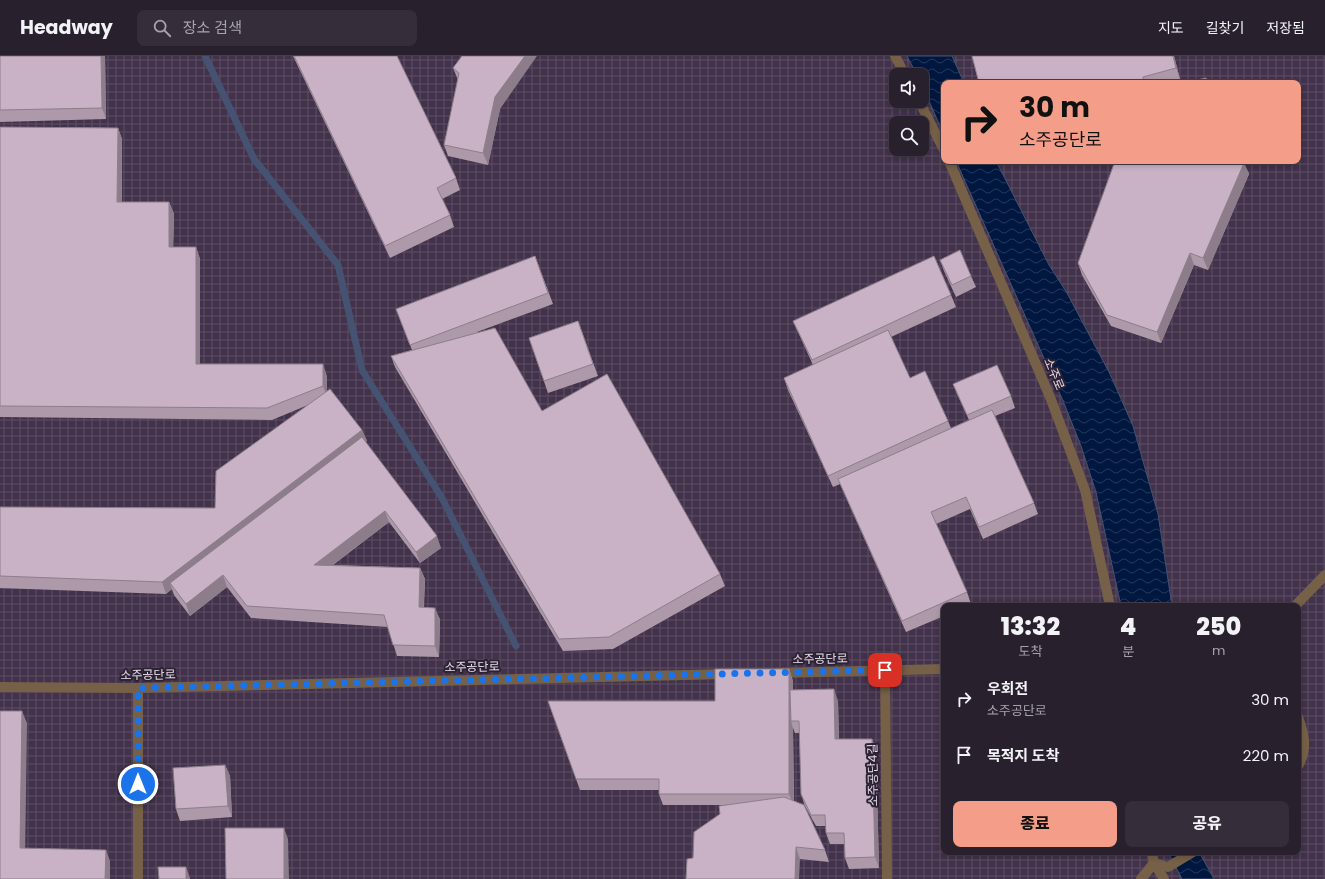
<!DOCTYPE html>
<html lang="ko">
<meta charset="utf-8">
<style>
body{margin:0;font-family:Poppins,"Noto Sans KR",sans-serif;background:#352d3a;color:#f1f3f6;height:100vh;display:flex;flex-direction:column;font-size:15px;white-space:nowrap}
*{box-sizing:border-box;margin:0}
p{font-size:13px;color:#a5a3aa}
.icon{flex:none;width:22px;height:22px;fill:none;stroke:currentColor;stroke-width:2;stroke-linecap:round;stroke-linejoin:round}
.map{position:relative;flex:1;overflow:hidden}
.details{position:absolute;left:941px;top:547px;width:360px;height:252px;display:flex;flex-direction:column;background:#29202e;border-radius:8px;box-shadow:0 2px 6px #0003,0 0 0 1px #453e4a}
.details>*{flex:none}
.guide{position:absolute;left:941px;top:24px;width:360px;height:84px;border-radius:8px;box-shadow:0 2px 6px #0003,0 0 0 1px #453e4a;background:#f49e8a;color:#111;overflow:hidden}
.controls{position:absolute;left:889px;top:12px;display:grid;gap:8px}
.controls a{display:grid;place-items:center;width:40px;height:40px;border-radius:8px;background:#29202e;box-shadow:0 2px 6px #0003,0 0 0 1px #453e4a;font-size:20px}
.pin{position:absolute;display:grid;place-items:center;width:34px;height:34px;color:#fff;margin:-17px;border-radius:8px;box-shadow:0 2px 6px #0006}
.me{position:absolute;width:44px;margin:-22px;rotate:0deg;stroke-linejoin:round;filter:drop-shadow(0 0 3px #0008)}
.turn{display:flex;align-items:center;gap:14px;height:84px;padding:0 12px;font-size:18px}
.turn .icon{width:52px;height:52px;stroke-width:2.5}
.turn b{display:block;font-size:28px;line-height:34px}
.eta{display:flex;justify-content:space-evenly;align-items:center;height:68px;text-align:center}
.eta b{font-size:24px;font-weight:800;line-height:28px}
.cta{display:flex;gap:8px;margin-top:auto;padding:8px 12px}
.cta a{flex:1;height:46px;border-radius:8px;background:#f49e8a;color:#111;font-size:16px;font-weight:800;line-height:46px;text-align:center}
.cta a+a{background:#352d3a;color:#f1f3f6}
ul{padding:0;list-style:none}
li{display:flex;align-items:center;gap:12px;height:56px;padding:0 12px}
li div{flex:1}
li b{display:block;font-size:15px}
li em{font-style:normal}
header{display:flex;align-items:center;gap:24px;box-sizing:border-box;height:56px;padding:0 20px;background:#29202e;border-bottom:1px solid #453e4a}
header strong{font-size:19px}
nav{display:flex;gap:22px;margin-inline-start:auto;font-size:14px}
.search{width:280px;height:36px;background:#352d3a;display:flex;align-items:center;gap:10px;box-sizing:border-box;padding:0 14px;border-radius:8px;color:#a5a3aa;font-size:15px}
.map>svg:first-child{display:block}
.industrial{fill:url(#industrial-grid);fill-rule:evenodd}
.water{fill:url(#water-waves);stroke:#455272}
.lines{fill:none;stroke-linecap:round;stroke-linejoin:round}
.stream{stroke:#455272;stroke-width:7}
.service{stroke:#766047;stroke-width:10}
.minor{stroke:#766047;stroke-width:10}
.tertiary{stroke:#766047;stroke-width:10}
.wall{fill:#ad99a9}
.shaded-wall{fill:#8d7d8a}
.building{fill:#c9b2c5;stroke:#8d7d8a}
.route{stroke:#1a73e8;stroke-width:7;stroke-dasharray:0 12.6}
.labels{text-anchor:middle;stroke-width:4;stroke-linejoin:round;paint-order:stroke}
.street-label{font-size:12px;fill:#e5dde9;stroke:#2d2234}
</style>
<header>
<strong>Headway</strong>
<div class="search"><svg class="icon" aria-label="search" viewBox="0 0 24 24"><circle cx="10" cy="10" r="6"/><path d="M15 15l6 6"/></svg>장소 검색</div>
<nav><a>지도</a><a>길찾기</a><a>저장됨</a></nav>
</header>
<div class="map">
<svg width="1325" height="823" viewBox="0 0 1325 823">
<defs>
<pattern id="industrial-grid" width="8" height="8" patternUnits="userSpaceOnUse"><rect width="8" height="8" fill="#42324b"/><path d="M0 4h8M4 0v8" fill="none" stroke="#5d4f65"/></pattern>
<pattern id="water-waves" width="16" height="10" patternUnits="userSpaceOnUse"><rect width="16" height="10" fill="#00173f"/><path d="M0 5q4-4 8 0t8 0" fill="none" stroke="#25385b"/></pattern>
</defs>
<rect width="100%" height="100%" fill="#372b3e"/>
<path class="industrial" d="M0,0H1325V823H0ZM896,19H922V45H896ZM944,27H1298V105H944ZM896,67H922V93H896ZM944,550H1298V796H944Z"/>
<path class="water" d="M907,0H952L964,27H944V79L922,29V19H917Z
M956,105H996L1049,209L1067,237L1110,318L1133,370L1158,458L1172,550H1121L1096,436L1081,390L1064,347Z
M1168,796H1199L1214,823H1182Z"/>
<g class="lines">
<path class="stream" d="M205,0L254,103L338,209L362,314L442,442L516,590"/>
<path class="service" d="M1295,550L1325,519
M1298,661C1304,678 1308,693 1298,710
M1141,823L1154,807L1168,811L1193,796"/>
<path class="minor" d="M885,614L887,823
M778,617L944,613
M0,631L138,632L728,618
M138,632V823"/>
<path class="tertiary" d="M895,0L905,19
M919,45L944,94
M949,105L1050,341L1085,434L1110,550
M1152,796L1154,807L1164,823"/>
</g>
<path class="wall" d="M0,0H105L106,63L0,66Z
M293,0H397L456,122L460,134L442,143L450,159L454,171L390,202Z
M462,0L500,53L488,109L448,100L444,89L458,24L453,12Z
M972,0H1174L1180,23L1167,27H979Z
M0,71L118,72L122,83V146H169L174,158L173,191H196L200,203V308L327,320V335L362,374L367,385L365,386L441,492L420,507L389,466L333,509L420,512L425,523L424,551L440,563L439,601L397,600L388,571L251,562L227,531L190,560L174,539L172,533L166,538L0,532V451L215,452L308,349L272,364L0,361Z
M1244,107L1249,118L1208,214L1194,209L1161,287L1111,270L1082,219L1078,207Z
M535,200L553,248L477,276L542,355L720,518L725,530L613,593L563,595L395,311L391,300L412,294L396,253Z
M940,204L971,220L976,231L956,241L944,215Z
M951,239L956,251L891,281L910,322L948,365L951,372L969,364L958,340L953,328L1011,340L1015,352L995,360L1034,447L1038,458L983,483L970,453L936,468L967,536L971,548L965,550H944V560L906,576L840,428L833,431L788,334L784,322L813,309L793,265Z
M578,265L598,320L548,337L529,282Z
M789,613L793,625V634L838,645L839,683H872L876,694L879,812L849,813L845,802V788H830L826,777V770H816L805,750L801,738L800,677H795L793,672L794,745L825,794L829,806L800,803L693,802L725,749H663L659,738V734H580L548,645H715Z
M225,709L230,720L232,761L180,765L176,753Z"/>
<path class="shaded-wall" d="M101,0H105L106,63L102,52Z
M525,0H537L500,53L488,109L483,97L495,41Z
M1173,0H1174L1180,23L1176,12Z
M118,72L122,83V158L117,146Z
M1244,107L1249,118L1208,214L1203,202Z
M169,146L174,158L173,203L169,191Z
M196,191L200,203V319L196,308Z
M1190,197L1194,209L1161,287L1157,276Z
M323,308L327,320V341L323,330Z
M362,374L367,385L174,532L170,527L172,533L166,538L162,526Z
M385,455L389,466L318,520L314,509Z
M437,480L441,492L420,507L416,496Z
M420,512L425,523L423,563L419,551Z
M223,519L227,531L190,560L186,548Z
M435,552L440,563L439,601L435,590Z
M789,613L793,625V665H791L793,672L794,750L789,738Z
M834,633L838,645L839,695L835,683Z
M22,655L27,667L25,804L20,792Z
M872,683L876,694L879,812L875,801Z
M225,709L230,720L232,761L228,750Z
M284,772L288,783L289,823H284Z
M796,791L800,803L799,823H795Z
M106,794L110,805V823H105Z
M186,811L190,822V823H186Z"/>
<path class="building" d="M0,0H101L102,52L0,54Z
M294,0H397L456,122L437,132L450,159L385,190Z
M462,0H525L495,41L483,97L444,89L459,17L453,12Z
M972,0H1173L1176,12L1143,21L1144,27H979Z
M1206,22L1209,27H1184Z
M0,71L118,72L117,146H169V191H196V308H323V330L267,352L0,350Z
M1115,105H1241L1244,107L1203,202L1190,197L1157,276L1107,259L1078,207Z
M960,194L971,220L952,229L940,204Z
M535,200L548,237L410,289L396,253Z
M934,200L951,239L812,304L793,265Z
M578,265L593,308L544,325L529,282Z
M495,272L542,355L607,318L720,518L609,581L559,583L391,300Z
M888,274L910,322L925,315L948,365L828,420L784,322Z
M997,309L1011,340L967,359L953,328Z
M330,333L362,374L162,526L0,520V451L215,452L216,415Z
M992,354L1034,447L979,471L966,441L931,456L967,536L902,565L838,423Z
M362,381L437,480L416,496L385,455L314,509L420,512L419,551L435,552V590L393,589L384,559L247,550L223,519L186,548L170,527Z
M715,613H789V738H659V723H576L548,645H715Z
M834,633L835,683H872L875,801L845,802L844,777H826L825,759H811L801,738L799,665H791L790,634Z
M0,655H22L20,792L106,794L105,823H0Z
M225,709L228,750L176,753L173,712Z
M784,741L804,749L825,794L796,791L795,823H686L687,803L693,802L694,776L720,758L719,750Z
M225,772H284V823H226Z
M158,811H186V823H159Z"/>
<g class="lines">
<path class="route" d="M138,728V632L885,614"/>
</g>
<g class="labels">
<g class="street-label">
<text transform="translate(1054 318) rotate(67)" y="4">소주로</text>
<text transform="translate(820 603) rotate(-1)" y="4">소주공단로</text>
<text transform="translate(472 611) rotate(-1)" y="4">소주공단로</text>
<text transform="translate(148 619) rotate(-1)" y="4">소주공단로</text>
<text transform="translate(873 719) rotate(-91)" y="4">소주공단4길</text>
</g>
</g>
</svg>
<div class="controls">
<a><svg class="icon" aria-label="sound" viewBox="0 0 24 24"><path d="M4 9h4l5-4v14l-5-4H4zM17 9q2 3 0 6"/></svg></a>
<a><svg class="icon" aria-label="search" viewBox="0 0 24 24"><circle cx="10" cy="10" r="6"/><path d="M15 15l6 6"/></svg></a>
</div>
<div class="pin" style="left:885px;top:614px;background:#d93025"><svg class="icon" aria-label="arrive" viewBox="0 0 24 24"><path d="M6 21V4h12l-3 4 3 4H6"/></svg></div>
<svg class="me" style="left:138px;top:728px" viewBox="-20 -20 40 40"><circle r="17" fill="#1a73e8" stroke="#fff" stroke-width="3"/><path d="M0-11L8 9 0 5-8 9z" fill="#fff"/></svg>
<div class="guide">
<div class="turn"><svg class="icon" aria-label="right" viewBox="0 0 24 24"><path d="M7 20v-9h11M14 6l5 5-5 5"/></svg><div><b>30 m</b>소주공단로</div></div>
</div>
<section class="details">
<div class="eta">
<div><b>13:32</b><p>도착</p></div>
<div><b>4</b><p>분</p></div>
<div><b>250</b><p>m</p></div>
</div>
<ul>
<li><svg class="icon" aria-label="right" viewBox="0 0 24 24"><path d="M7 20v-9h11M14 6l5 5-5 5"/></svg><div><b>우회전</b><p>소주공단로</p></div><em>30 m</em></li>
<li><svg class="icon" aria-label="arrive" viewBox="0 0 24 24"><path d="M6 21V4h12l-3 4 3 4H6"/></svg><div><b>목적지 도착</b></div><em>220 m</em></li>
</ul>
<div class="cta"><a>종료</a><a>공유</a></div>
</section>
</div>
